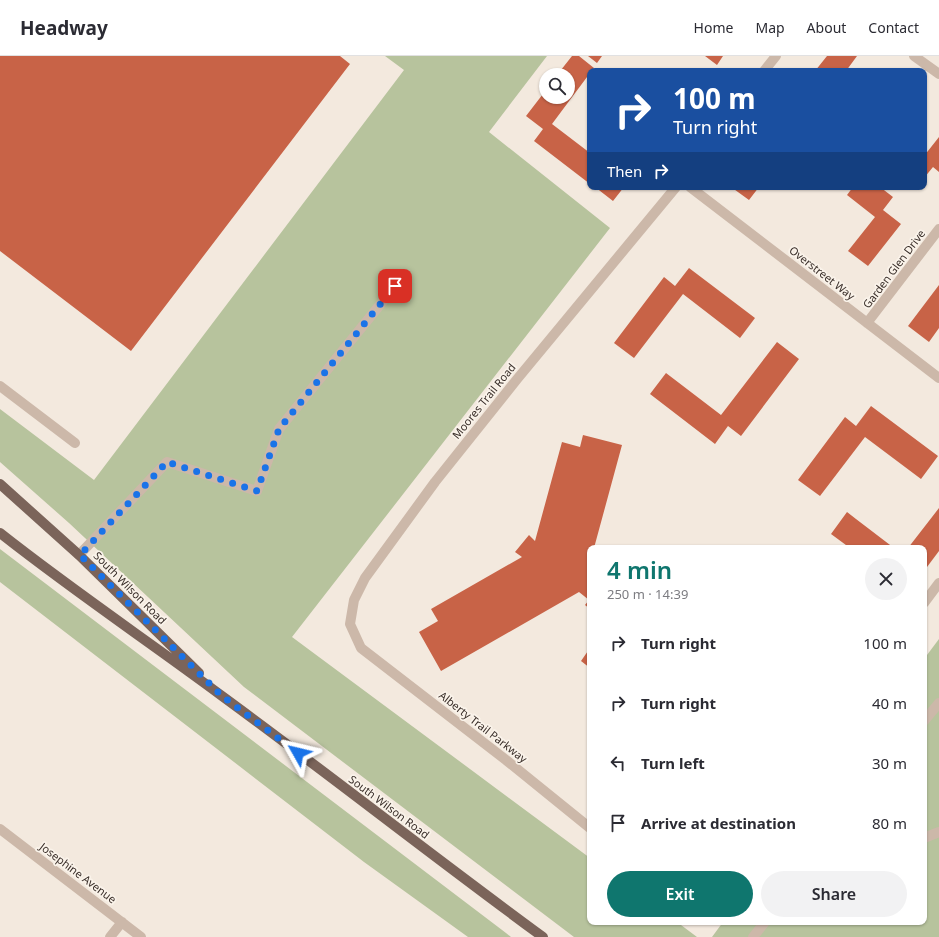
<!DOCTYPE html>
<meta charset="utf-8">
<style>
body{margin:0;font-family:"Noto Sans",sans-serif;background:#f2f2f3;color:#2b2b33;height:100vh;display:flex;flex-direction:column;font-size:15px;white-space:nowrap}
*{box-sizing:border-box;margin:0}
p{font-size:13px;color:#7c7c81}
.icon{flex:none;width:22px;height:22px;fill:none;stroke:currentColor;stroke-width:2;stroke-linecap:round;stroke-linejoin:round}
.map{position:relative;flex:1;overflow:hidden}
.side{position:absolute;left:587px;top:489px;width:340px;height:380px;display:flex;flex-direction:column;background:#fff;border-radius:8px;box-shadow:0 1px 3px #0004}
.side>*{flex:none}
.hud{position:absolute;left:587px;top:12px;width:340px;height:122px;border-radius:8px;box-shadow:0 1px 3px #0004;background:#1a4fa0;color:#fff;overflow:hidden}
.tools{position:absolute;left:539px;top:12px;display:grid;gap:8px}
.tools a{display:grid;place-items:center;width:36px;height:36px;border-radius:50%;background:#fff;box-shadow:0 1px 3px #0004;font-size:20px}
.pin{position:absolute;display:grid;place-items:center;width:34px;height:34px;color:#fff;margin:-17px;border-radius:8px;box-shadow:0 2px 6px #0006}
.me{position:absolute;width:44px;margin:-22px;rotate:307deg;stroke-linejoin:round;filter:drop-shadow(0 0 3px #0008)}
.turn{display:flex;align-items:center;gap:14px;height:84px;padding:0 20px;font-size:18px}
.turn .icon{width:52px;height:52px;stroke-width:2.5}
.turn b{display:block;font-size:28px;line-height:34px}
.then{display:flex;align-items:center;height:38px;padding:0 20px;background:#0003;gap:8px;font-size:15px}
.round{display:grid;place-items:center;flex:none;width:42px;height:42px;border-radius:21px;background:#f2f2f3}
.head{display:flex;align-items:center;justify-content:space-between;height:68px;padding:0 20px}
h1{font-size:24px;font-weight:600;line-height:30px;color:#0f766e}
.action{display:flex;gap:8px;margin-top:auto;padding:8px 20px}
.action a{flex:1;height:46px;border-radius:24px;background:#0f766e;color:#fff;font-size:16px;font-weight:600;line-height:46px;text-align:center}
.action a+a{background:#f2f2f3;color:#2b2b33}
ul{padding:0;list-style:none}
li{display:flex;align-items:center;gap:12px;height:60px;padding:0 20px}
li div{flex:1}
li b{display:block;font-size:15px}
li em{font-style:normal}
header{display:flex;align-items:center;gap:24px;box-sizing:border-box;height:56px;padding:0 20px;background:#fff;border-bottom:1px solid #e1e1e2}
header strong{font-size:19px}
nav{display:flex;gap:22px;margin-inline-start:auto;font-size:14px}
.map>svg:first-child{display:block}
.green{fill:#b7c39d}
.building{fill:#c86347}
.lines{fill:none;stroke-linecap:round;stroke-linejoin:round}
.minor{stroke:#ccb8a9;stroke-width:10}
.major{stroke:#7b645a;stroke-width:10}
.route{stroke:#1a73e8;stroke-width:7;stroke-dasharray:0 12.6}
.labels{text-anchor:middle;stroke-width:3.5;stroke-linejoin:round;paint-order:stroke}
.street-label{font-size:11px;fill:#392e29;stroke:#faf3ea}
</style>
<header>
<strong>Headway</strong>
<nav><a>Home</a><a>Map</a><a>About</a><a>Contact</a></nav>
</header>
<div class="map">
<svg width="939" height="881" viewBox="0 0 939 881">
<rect width="100%" height="100%" fill="#f3e9de"/>
<path class="green" d="M385,0H547L489,76L610,172L292,581L590,802V866H677L697,881H574L244,631L69,467L0,406V353L94,424L404,14Z
M0,493L506,877L511,881H468L364,806L0,526Z
M939,583V881H712L723,866H924V603Z"/>
<path class="building" d="M0,0H340L350,8L131,295L0,195Z
M572,0H579L594,12L592,15H590V17L552,68L590,97V128L534,85L543,73L526,60L546,34V41H568V19H557Z
M588,0H602L597,7Z
M705,0H723L717,9Z
M827,0H857L846,15H815Z
M939,81V116L933,111L924,122V100Z
M595,131H624L613,145Z
M731,131H759L749,144Z
M853,131H880L893,141L883,154L901,168L868,210L848,195L875,161L847,139Z
M689,212L755,262L740,282L683,238L634,302L614,287L664,221L675,230Z
M939,229V272L929,286L908,270Z
M777,286L799,303L741,380L728,370L715,388L650,338L666,317L721,359Z
M871,350L938,400L921,423L865,381L820,440L798,424L845,361L856,370Z
M583,379L622,389L594,492H590V505L588,513L590,515V553L585,549L589,544L579,536L441,615L419,576L438,565L431,553L522,501L515,496L529,479L535,485L562,386L580,391Z
M939,452V495L924,515V492H908Z
M847,456L856,463L894,492H850L831,478Z
M590,592V612L581,605Z"/>
<g class="lines">
<path class="minor" d="M914,0L939,18
M764,15L776,0
M690,131L939,322
M867,267L939,173
M0,330L75,387
M79,499L167,406L257,435L279,373L405,218
M924,547L939,527
M924,665L939,647
M590,772L506,704L361,592L350,568L354,544L365,522L435,426L518,322L676,131
M0,773L141,881
M924,782L939,776
M110,881L122,866
M753,881L765,866"/>
<path class="major" d="M0,428L79,499L199,617
M0,477C72,534 148,585 222,640C330,719 435,802 543,881"/>
</g>
<g class="lines">
<path class="route" d="M298,697L222,640L80,499L167,406L257,435L279,373L395,230"/>
</g>
<g class="labels">
<g class="street-label">
<text transform="translate(894 213) rotate(-53)" y="4">Garden Glen Drive</text>
<text transform="translate(822 217) rotate(38)" y="4">Overstreet Way</text>
<text transform="translate(484 345) rotate(-51)" y="4">Moores Trail Road</text>
<text transform="translate(130 532) rotate(45)" y="4">South Wilson Road</text>
<text transform="translate(483 671) rotate(38)" y="4">Alberty Trail Parkway</text>
<text transform="translate(389 751) rotate(37)" y="4">South Wilson Road</text>
<text transform="translate(78 817) rotate(37)" y="4">Josephine Avenue</text>
</g>
</g>
</svg>
<div class="tools">
<a><svg class="icon" aria-label="search" viewBox="0 0 24 24"><circle cx="10" cy="10" r="6"/><path d="M15 15l6 6"/></svg></a>
</div>
<div class="pin" style="left:395px;top:230px;background:#d93025"><svg class="icon" aria-label="arrive" viewBox="0 0 24 24"><path d="M6 21V4h12l-3 4 3 4H6"/></svg></div>
<svg class="me" style="left:298px;top:697px" viewBox="-20 -20 40 40"><path d="M0-17L14 15 0 8-14 15z" fill="#1a73e8" stroke="#fff" stroke-width="4"/></svg>
<div class="hud">
<div class="turn"><svg class="icon" aria-label="right" viewBox="0 0 24 24"><path d="M7 20v-9h11M14 6l5 5-5 5"/></svg><div><b>100 m</b>Turn right</div></div>
<div class="then">Then<svg class="icon" aria-label="right" viewBox="0 0 24 24"><path d="M7 20v-9h11M14 6l5 5-5 5"/></svg></div>
</div>
<section class="side">
<div class="head"><div><h1>4 min</h1><p>250 m · 14:39</p></div><a class="round"><svg class="icon" aria-label="close" viewBox="0 0 24 24"><path d="M6 6l12 12M18 6L6 18"/></svg></a></div>
<ul>
<li><svg class="icon" aria-label="right" viewBox="0 0 24 24"><path d="M7 20v-9h11M14 6l5 5-5 5"/></svg><div><b>Turn right</b></div><em>100 m</em></li>
<li><svg class="icon" aria-label="right" viewBox="0 0 24 24"><path d="M7 20v-9h11M14 6l5 5-5 5"/></svg><div><b>Turn right</b></div><em>40 m</em></li>
<li><svg class="icon" aria-label="left" viewBox="0 0 24 24"><path d="M17 20v-9H6M10 6l-5 5 5 5"/></svg><div><b>Turn left</b></div><em>30 m</em></li>
<li><svg class="icon" aria-label="arrive" viewBox="0 0 24 24"><path d="M6 21V4h12l-3 4 3 4H6"/></svg><div><b>Arrive at destination</b></div><em>80 m</em></li>
</ul>
<div class="action"><a>Exit</a><a>Share</a></div>
</section>
</div>
